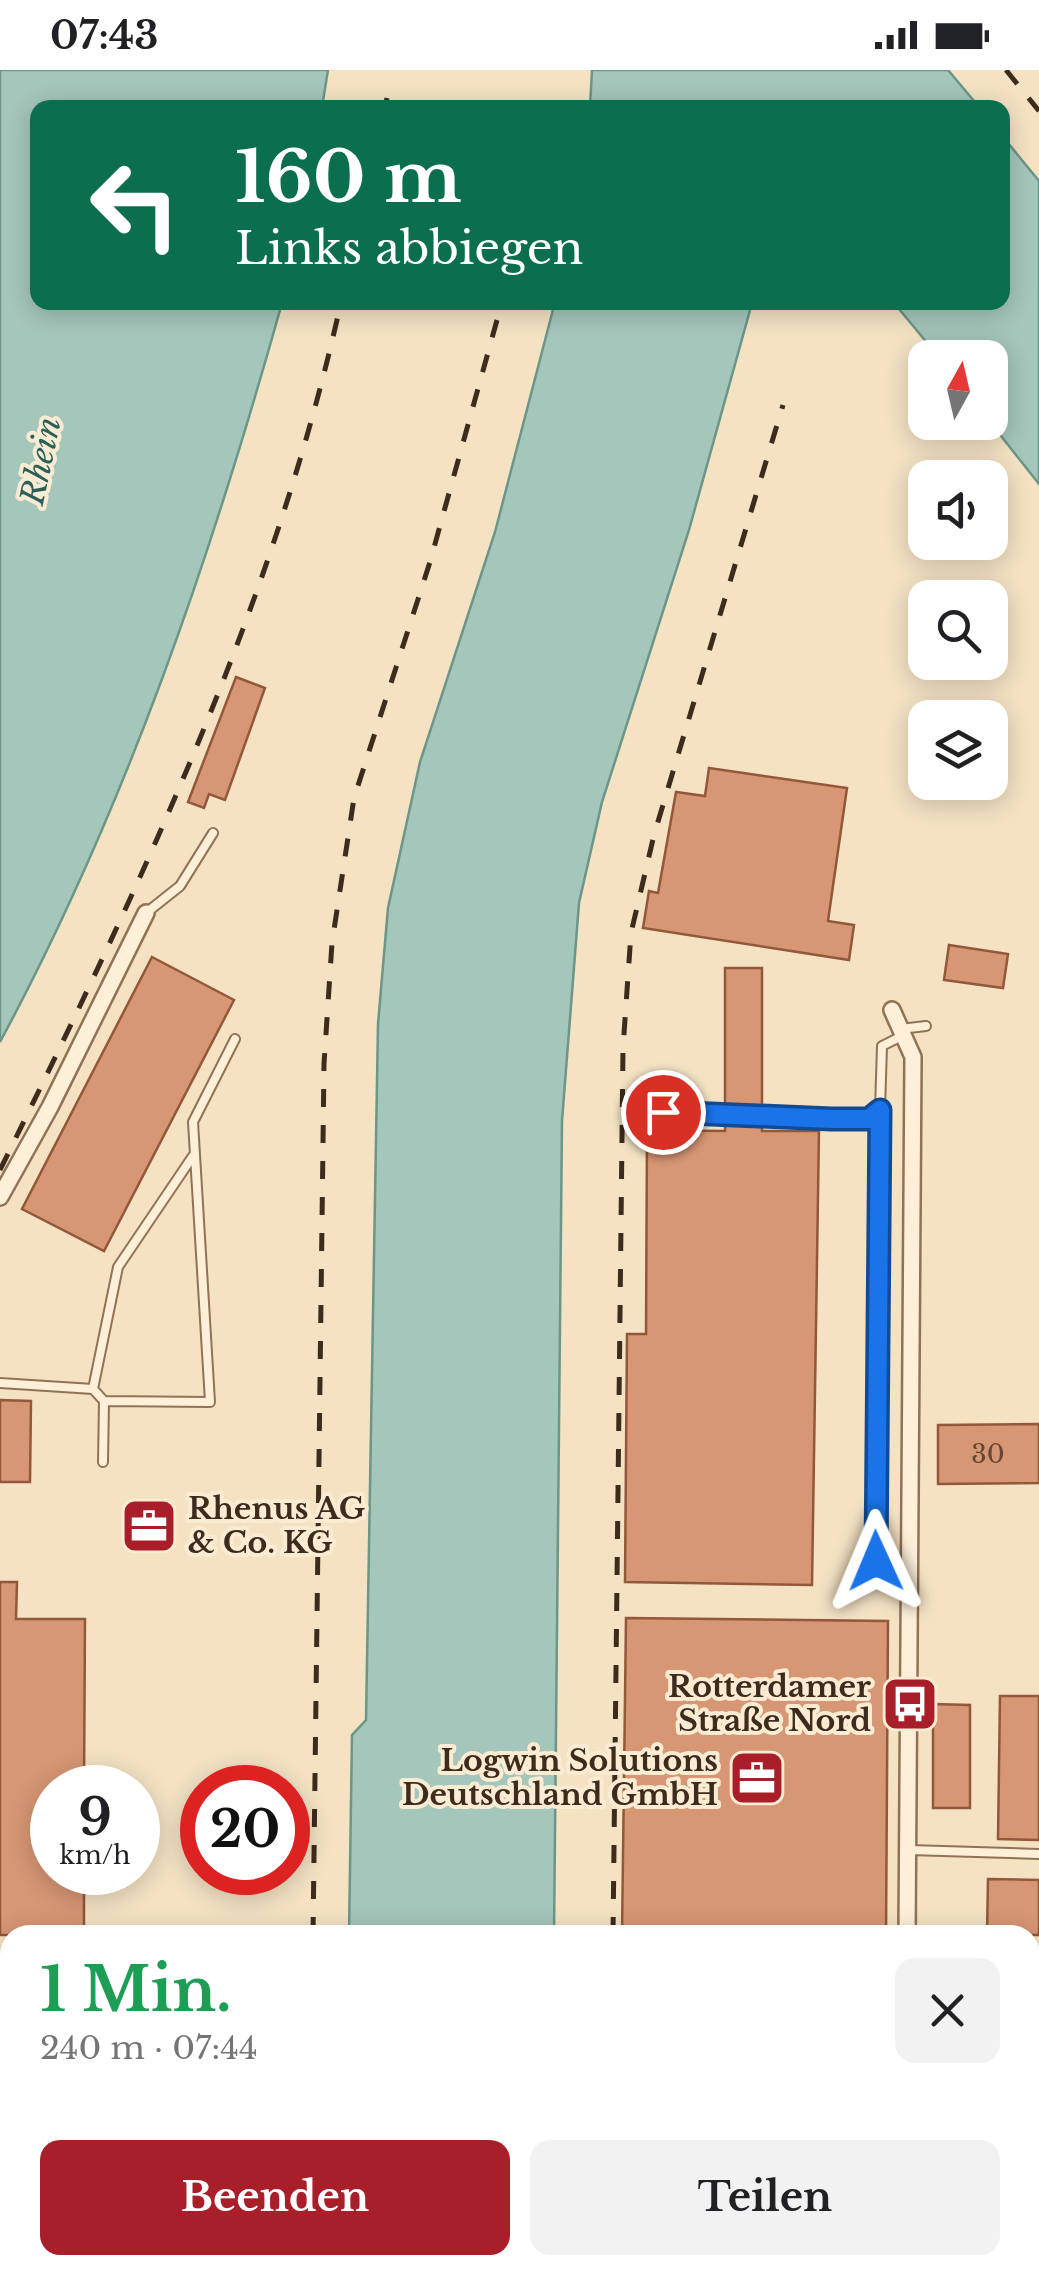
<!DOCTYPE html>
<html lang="de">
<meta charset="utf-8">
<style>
body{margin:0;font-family:"Libre Baskerville",serif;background:#f2f2f2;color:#202124;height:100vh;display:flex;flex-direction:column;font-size:38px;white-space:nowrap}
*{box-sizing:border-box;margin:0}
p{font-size:32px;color:#757577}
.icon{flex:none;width:55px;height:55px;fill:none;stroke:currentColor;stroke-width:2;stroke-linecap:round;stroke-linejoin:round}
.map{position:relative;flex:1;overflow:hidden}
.sheet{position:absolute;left:0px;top:1855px;width:1040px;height:350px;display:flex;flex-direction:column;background:#fff;border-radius:30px 30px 0 0;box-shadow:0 5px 25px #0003}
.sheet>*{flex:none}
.top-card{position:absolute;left:30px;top:30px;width:980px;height:210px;border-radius:20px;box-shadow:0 5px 25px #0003;background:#0b6e4f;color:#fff;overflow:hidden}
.needle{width:65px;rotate:8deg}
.tools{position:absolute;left:908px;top:270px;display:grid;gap:20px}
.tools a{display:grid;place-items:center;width:100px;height:100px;border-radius:20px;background:#fff;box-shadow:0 5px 25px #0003;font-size:50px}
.speed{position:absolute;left:30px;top:1695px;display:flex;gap:20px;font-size:50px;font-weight:700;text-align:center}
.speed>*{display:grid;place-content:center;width:130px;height:130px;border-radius:50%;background:#fff;box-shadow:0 5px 25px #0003;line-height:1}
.speed small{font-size:25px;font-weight:400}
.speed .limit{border:15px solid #d22;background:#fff;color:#111}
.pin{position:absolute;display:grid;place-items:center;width:85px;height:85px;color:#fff;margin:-42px;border:5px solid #fff;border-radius:50%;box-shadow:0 2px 10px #0007}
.me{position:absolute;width:110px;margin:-55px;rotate:359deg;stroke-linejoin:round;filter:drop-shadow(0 0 8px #0008)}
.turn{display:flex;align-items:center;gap:35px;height:210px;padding:0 40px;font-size:45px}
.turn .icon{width:130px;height:130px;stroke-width:2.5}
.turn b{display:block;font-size:70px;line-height:85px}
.round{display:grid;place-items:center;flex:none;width:105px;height:105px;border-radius:20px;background:#f2f2f2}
.overview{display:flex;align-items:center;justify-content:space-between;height:170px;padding:0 40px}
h1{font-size:60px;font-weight:700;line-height:75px;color:#1e9e55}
.cta{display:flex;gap:20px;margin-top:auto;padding:20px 40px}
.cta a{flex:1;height:115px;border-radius:20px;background:#a81e29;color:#fff;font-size:40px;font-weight:700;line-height:115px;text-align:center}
.cta a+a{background:#f2f2f2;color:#202124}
.status{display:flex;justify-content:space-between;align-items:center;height:70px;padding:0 50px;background:#fff;direction:ltr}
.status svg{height:28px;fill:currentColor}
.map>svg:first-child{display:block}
.water{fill:#a5c6ba;stroke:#6b9688;stroke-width:2.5}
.building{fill:#d79674;stroke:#935739;stroke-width:2.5}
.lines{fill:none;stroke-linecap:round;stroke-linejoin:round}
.lane-casing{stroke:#917257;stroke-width:12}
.street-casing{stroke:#917257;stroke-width:20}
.lane{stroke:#fdefd8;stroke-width:8}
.street{stroke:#fdefd8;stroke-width:15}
.rail{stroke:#3f2b1d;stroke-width:5;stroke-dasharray:18 18;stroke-linecap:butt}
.route-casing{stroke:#114b97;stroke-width:25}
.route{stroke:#1a73e8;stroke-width:18}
.labels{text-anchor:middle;stroke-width:8;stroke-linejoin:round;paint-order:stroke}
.number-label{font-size:25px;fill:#654633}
.poi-label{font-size:30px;font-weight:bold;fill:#3f2b1d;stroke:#faecd3;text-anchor:end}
.water-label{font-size:32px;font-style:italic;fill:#2a6059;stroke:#faecd3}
</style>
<div class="status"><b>07:43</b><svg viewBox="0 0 49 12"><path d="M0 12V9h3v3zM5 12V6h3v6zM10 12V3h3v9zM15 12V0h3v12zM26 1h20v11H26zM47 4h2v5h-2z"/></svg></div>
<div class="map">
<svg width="1039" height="2205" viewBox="0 0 1039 2205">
<rect width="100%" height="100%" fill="#f4e2c3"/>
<path class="water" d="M0,0H328L322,37L38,38V232L282,233C211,487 126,738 0,972Z
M592,0H948L979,37H590Z
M1003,67L1039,111V414L990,352V288L939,287L894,233L1002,232Z
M555,232L752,233L689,460L602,732L579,833L562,1051L554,1865H349L352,1665L366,1650L378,954L388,838L420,692L495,462Z
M366,2195H551V2205H366Z"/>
<path class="building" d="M236,607L265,618L225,730L209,724L204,738L188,732Z
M709,698L847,718L828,851L854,855L849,890L643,858L649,821L658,823L676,722L705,726Z
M949,875L1008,884L1003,918L944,910Z
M152,887L234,930L104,1181L22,1139Z
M725,898H762V1040L725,1039Z
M725,1054L762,1055V1061H819L812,1515L625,1512L627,1264H646L647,1060L725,1061Z
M0,1330L31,1331L30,1412H0Z
M1039,1354V1413L938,1414V1355Z
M0,1512H17L16,1549H85L84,1718H52V1802H84V1865H0Z
M626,1548L888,1551L886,1865H622Z
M1000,1626H1039V1770L998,1769Z
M933,1634L970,1635V1738H933Z
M988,1809L1039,1810V1865H987Z"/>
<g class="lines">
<g class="lane-casing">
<path id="lane" d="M146,843L180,816L213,763
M900,959L926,956
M880,1039L875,1475L876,1491L885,1500L911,1503
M663,1042L697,1046L869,1049L880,1039L882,976L902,966
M0,1313L93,1319L104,1331L103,1392
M93,1319L118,1197L193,1086
M104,1331L210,1332L193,1052L235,969
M909,1780L1039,1784
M31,2195V2205
M115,2205L276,2198
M801,2205V2195"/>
</g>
<g class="street-casing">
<path id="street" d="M892,940L913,987L907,1865
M0,1127L50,1037L146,843
M903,2205V2195"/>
</g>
<use href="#lane" class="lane"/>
<use href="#street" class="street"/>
<path class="rail" d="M1006,0L1039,41
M385,38L387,28
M0,1100C137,822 274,537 341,232
M313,1865L324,994L332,873L354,728L430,492L502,232
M613,1865L623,978L631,863L654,765L783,335
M307,2205V2195
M609,2205V2195"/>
</g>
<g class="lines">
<g class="route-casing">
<path id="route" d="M663,1042L832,1049H869L880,1040L876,1491"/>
</g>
<use href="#route" class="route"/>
</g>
<defs>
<g id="office-square" transform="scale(2.875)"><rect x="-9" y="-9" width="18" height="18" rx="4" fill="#a81e29" stroke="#faecd3"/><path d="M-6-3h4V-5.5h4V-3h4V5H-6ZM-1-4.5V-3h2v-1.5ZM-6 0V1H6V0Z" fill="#fff"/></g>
<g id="bus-square" transform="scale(2.875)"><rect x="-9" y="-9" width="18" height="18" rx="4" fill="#a81e29" stroke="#faecd3"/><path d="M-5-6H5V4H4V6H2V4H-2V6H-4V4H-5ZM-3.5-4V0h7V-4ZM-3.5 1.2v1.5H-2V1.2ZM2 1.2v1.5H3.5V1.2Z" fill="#fff"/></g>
</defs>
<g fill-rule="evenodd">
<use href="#office-square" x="149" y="1456"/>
<use href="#bus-square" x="910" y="1634"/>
<use href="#office-square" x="757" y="1708"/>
</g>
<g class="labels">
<g class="number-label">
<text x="988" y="1393">30</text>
</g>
<g class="poi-label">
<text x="188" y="1449" text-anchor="start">Rhenus AG<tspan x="188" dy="34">&amp; Co. KG</tspan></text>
<text x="871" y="1627">Rotterdamer<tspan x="871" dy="34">Straße Nord</tspan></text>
<text x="718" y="1701">Logwin Solutions<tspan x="718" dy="34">Deutschland GmbH</tspan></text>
</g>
<g class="water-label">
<text transform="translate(41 391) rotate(-78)" y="11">Rhein</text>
</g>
</g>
</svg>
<div class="tools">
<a><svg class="needle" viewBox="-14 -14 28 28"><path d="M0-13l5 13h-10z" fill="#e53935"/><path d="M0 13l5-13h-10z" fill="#757577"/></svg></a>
<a><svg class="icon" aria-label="sound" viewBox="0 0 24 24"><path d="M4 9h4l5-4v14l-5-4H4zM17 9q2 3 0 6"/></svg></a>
<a><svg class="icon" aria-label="search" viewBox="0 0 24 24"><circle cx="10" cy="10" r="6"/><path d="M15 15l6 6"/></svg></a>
<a><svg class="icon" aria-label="layers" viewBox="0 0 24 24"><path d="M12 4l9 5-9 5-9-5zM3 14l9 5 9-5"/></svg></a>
</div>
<div class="speed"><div>9<small>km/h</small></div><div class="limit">20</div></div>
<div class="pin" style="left:663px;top:1042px;background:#d93025"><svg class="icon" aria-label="arrive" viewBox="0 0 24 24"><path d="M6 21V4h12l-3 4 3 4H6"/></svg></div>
<svg class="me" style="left:876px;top:1491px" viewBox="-20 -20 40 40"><path d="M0-17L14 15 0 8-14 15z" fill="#1a73e8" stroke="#fff" stroke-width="4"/></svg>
<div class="top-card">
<div class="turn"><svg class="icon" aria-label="left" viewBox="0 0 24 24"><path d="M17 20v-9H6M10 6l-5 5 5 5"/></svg><div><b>160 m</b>Links abbiegen</div></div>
</div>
<section class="sheet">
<div class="overview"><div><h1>1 Min.</h1><p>240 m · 07:44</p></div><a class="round"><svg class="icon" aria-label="close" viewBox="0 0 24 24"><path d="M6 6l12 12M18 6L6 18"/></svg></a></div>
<div class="cta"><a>Beenden</a><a>Teilen</a></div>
</section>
</div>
